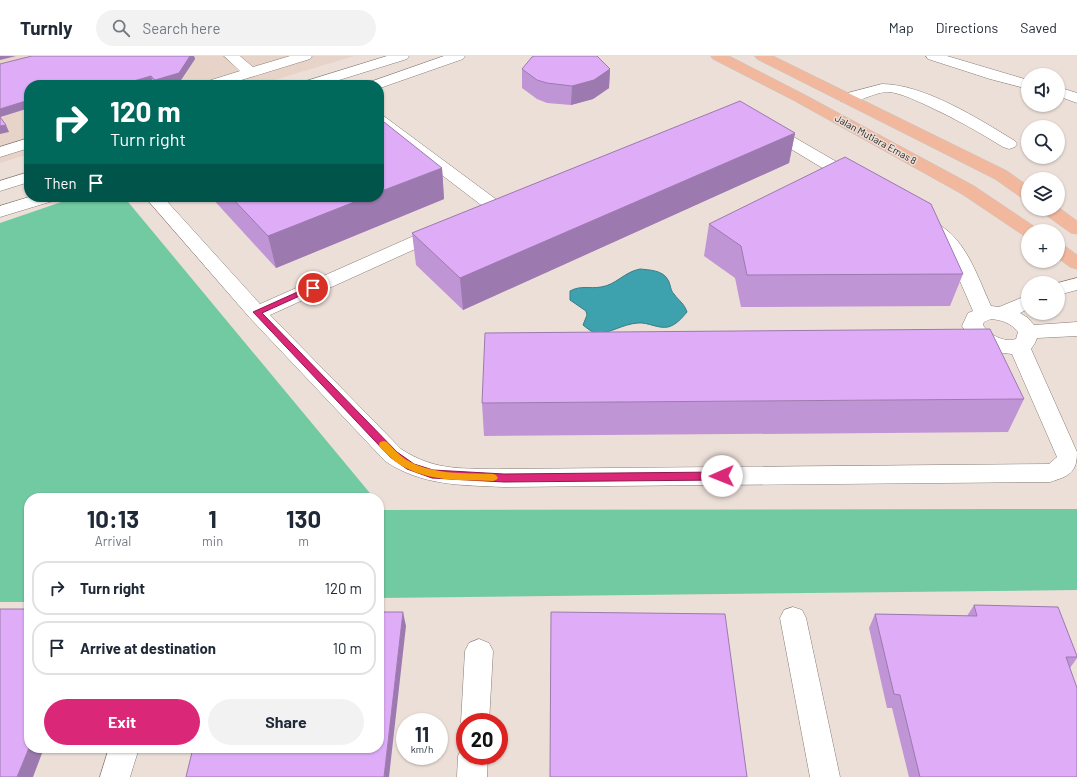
<!DOCTYPE html>
<meta charset="utf-8">
<style>
body{margin:0;font-family:Barlow,sans-serif;background:#f2f2f3;color:#1f2937;height:100vh;display:flex;flex-direction:column;font-size:15px;white-space:nowrap}
*{box-sizing:border-box;margin:0}
p{font-size:13px;color:#747a83}
.icon{flex:none;width:22px;height:22px;fill:none;stroke:currentColor;stroke-width:2;stroke-linecap:round;stroke-linejoin:round}
.map{position:relative;flex:1;overflow:hidden}
.sheet{position:absolute;left:24px;top:437px;width:360px;height:260px;display:flex;flex-direction:column;background:#fff;border-radius:16px;box-shadow:0 1px 3px #0004}
.sheet>*{flex:none}
.top-card{position:absolute;left:24px;top:24px;width:360px;height:122px;border-radius:16px;box-shadow:0 1px 3px #0004;background:#00695c;color:#fff;overflow:hidden}
.buttons{position:absolute;left:1021px;top:12px;display:grid;gap:8px}
.buttons a{display:grid;place-items:center;width:44px;height:44px;border-radius:50%;background:#fff;box-shadow:0 1px 3px #0004;font-size:20px}
.speed{position:absolute;left:396px;top:657px;display:flex;gap:8px;font-size:20px;font-weight:700;text-align:center}
.speed>*{display:grid;place-content:center;width:52px;height:52px;border-radius:50%;background:#fff;box-shadow:0 1px 3px #0004;line-height:1}
.speed small{font-size:10px;font-weight:400}
.speed .limit{border:6px solid #d22;background:#fff;color:#111}
.pin{position:absolute;display:grid;place-items:center;width:34px;height:34px;color:#fff;margin:-17px;border:2px solid #fff;border-radius:50%;box-shadow:0 1px 4px #0007}
.me{position:absolute;width:44px;margin:-22px;rotate:269deg;stroke-linejoin:round;filter:drop-shadow(0 0 3px #0008)}
.turn{display:flex;align-items:center;gap:14px;height:84px;padding:0 20px;font-size:18px}
.turn .icon{width:52px;height:52px;stroke-width:2.5}
.turn b{display:block;font-size:28px;line-height:34px}
.then{display:flex;align-items:center;height:38px;padding:0 20px;background:#0003;gap:8px;font-size:15px}
.eta{display:flex;justify-content:space-evenly;align-items:center;height:68px;text-align:center}
.eta b{font-size:24px;font-weight:700;line-height:28px}
.action{display:flex;gap:8px;margin-top:auto;padding:8px 20px}
.action a{flex:1;height:46px;border-radius:24px;background:#db2777;color:#fff;font-size:16px;font-weight:700;line-height:46px;text-align:center}
.action a+a{background:#f2f2f3;color:#1f2937}
ul{padding:0;list-style:none}
li{display:flex;align-items:center;gap:12px;height:54px;margin:0 8px 6px;padding:0 12px;border:2px solid #e0e1e3;border-radius:16px}
li div{flex:1}
li b{display:block;font-size:15px}
li em{font-style:normal}
header{display:flex;align-items:center;gap:24px;box-sizing:border-box;height:56px;padding:0 20px;background:#fff;border-bottom:1px solid #e0e1e3}
header strong{font-size:19px}
nav{display:flex;gap:22px;margin-inline-start:auto;font-size:14px}
.search{width:280px;height:36px;background:#f2f2f3;display:flex;align-items:center;gap:10px;box-sizing:border-box;padding:0 14px;border-radius:22px;color:#747a83;font-size:15px}
.map>svg:first-child{display:block}
.built{fill:#e8d3c8}
.green{fill:#71caa2}
.water{fill:#3ea1ae;stroke:#397d85}
.lines{fill:none;stroke-linecap:round;stroke-linejoin:round}
.minor-casing{stroke:#877c75;stroke-width:1}
.major-casing{stroke:#c4c3c2;stroke-width:1}
.minor{fill:#fff;fill-rule:evenodd}
.major{fill:#f2b89e;fill-rule:evenodd}
.wall{fill:#c095d5}
.shaded-wall{fill:#9c79ae}
.building{fill:#dfadf8;stroke:#9c79ae}
.route{fill:#db2777;stroke:#8e194d}
.slow{fill:#f59e0b}
.labels{text-anchor:middle;stroke-width:3;stroke-linejoin:round;paint-order:stroke}
.far-street-label{font-size:10px;fill:#2d2826;stroke:#ecdfd8}
</style>
<header>
<strong>Turnly</strong>
<div class="search"><svg class="icon" aria-label="search" viewBox="0 0 24 24"><circle cx="10" cy="10" r="6"/><path d="M15 15l6 6"/></svg>Search here</div>
<nav><a>Map</a><a>Directions</a><a>Saved</a></nav>
</header>
<div class="map">
<svg width="1077" height="721" viewBox="0 0 1077 721">
<rect width="100%" height="100%" fill="#ecdfd8"/>
<path class="built" d="M0,0H354L258,29H29V98L0,107Z"/>
<path class="green" d="M76,141H124L374,442H29V546H0V167Z
M379,448L384,454L1077,453V534L379,542Z"/>
<path class="water" d="M640,213C649,214 663,214 668,224C671,229 670,234 674,238C679,245 684,247 687,256C682,262 676,269 668,271C658,273 648,266 638,267C622,268 610,278 596,277C591,276 587,272 583,269L587,259L586,255L570,244V235C581,229 589,233 601,231C616,229 624,216 640,213Z"/>
<g class="lines">
<g class="minor-casing">
<path id="minor" d="M224,0H240L253,11L290,0H312L310,3L225,29H203L205,26L240,15Z
M387,0H409L407,3L323,29H301L303,26Z
M444,0H465L463,3L380,32H379V29H368L370,26Z
M926,0H947L1028,24V33L990,23L928,3Z
M882,28C924,28 979,63 1015,85L1017,88L1015,91L1009,93L1003,91C979,76 954,62 928,50C917,45 903,38 890,36C873,35 857,50 840,45L837,42L840,39Z
M1058,31L1077,37V47L1058,40Z
M379,59L385,61L501,147L504,151L501,155L495,156L489,155L379,71Z
M767,67L773,69L861,120L863,124L861,128L855,129L849,128L761,75L759,72L761,69Z
M29,82V92L0,101V91Z
M29,116V126L0,135V125Z
M29,141H56L53,145L0,161V150Z
M145,141H163L260,248L434,171L440,170L446,171L449,175L446,179L270,259L401,393C436,416 464,412 504,413L1049,408L1057,401L1012,298C989,296 975,290 962,270L968,257L973,255L946,193L935,181L916,169L913,165L916,161C925,159 930,163 938,168C967,185 977,220 991,250L999,251L1028,239V253L1020,257L1028,262L1034,269L1077,266V280L1037,282L1035,287L1031,293L1077,396C1077,417 1069,420 1050,426L504,431C461,429 422,430 385,405L250,262ZM991,263C1002,264 1011,267 1018,276L1016,283C1005,287 989,279 983,269L984,266Z
M1077,222V234L1058,239V227Z
M793,551L802,554L806,562L840,721H810L780,562L784,554Z
M479,583L489,587L493,595L489,666H465V676L461,666L465,595L469,587Z
M465,689V700H488L487,721H457L458,700L463,690Z
M109,692H139L130,721H100Z"/>
</g>
<g class="major-casing">
<path id="major" d="M711,0H729L805,39L974,130L1035,171L1038,175H1028V180L1023,179L962,138L795,45L713,3Z
M755,0H773L1007,115L1028,130V143L1022,142L995,123L757,3Z
M1058,151L1077,165V178L1071,177L1043,157L1040,153H1058Z
M1058,188L1065,190L1077,199V213L1070,211L1058,202Z"/>
</g>
<use href="#minor" class="minor"/>
<use href="#major" class="major"/>
</g>
<path class="wall" d="M32,0H194L195,3L181,24L163,29H155L153,27L29,29V52L0,61Z
M522,13H610L609,32L593,43L571,49L547,47L537,43L522,32Z
M795,77L789,107L463,254L416,209L412,177Z
M442,112L444,143L276,212L211,141H379Z
M709,168L963,218L950,250L741,251L735,222L704,200Z
M1024,343L1008,376L484,380L482,347Z
M974,549L1077,600V602L1070,612L1077,721H909L892,652H887L869,572L875,558L967,560Z"/>
<path class="shaded-wall" d="M0,0H16L0,4Z
M190,0H194L195,3L181,24L163,29H157L155,24Z
M610,13L609,32L593,43L571,49L572,30Z
M151,20L153,27L146,29H120Z
M29,44V52L0,61V53Z
M6,69L9,76L0,78V70Z
M795,77L789,107L463,254L460,222Z
M442,112L444,143L276,212L268,180L367,141H379V136Z
M403,556L406,570L389,721H384Z
M29,692H44L33,721H17Z"/>
<path class="building" d="M32,0H190L179,17L155,24L151,20L120,29H29V44L0,53V8Z
M534,0H597L610,13L594,24L572,30L547,27L537,24L522,13L532,1Z
M740,45L795,77L460,222L412,177Z
M0,61L6,69L0,70Z
M379,62L442,112L379,136Z
M845,101L931,148L963,218L747,219L741,190L709,168Z
M231,141H367L268,180Z
M990,273L1024,343L482,347L485,277Z
M974,549L1058,551L1077,600V601H1066L1077,632V721H920L900,639L894,638L875,558L977,560Z
M0,553H29V692L17,721H0Z
M379,556H403L384,721H186L193,692H379Z
M551,556L725,558L747,721H550Z"/>
<path class="route" d="M313,229L317,232L315,233L262,257L397,396L414,408L433,414L504,418L722,416L726,417L727,420L726,422L722,424L504,426L432,422L407,413L390,401L253,256Z"/>
<path class="slow" d="M384,385L387,386C393,392 399,399 405,403C431,419 464,417 493,418L496,419L498,422L496,424L493,425C461,424 427,426 399,408C392,404 386,397 380,391L379,389L380,386Z"/>
<g class="labels">
<g class="far-street-label">
<text transform="translate(876 83) rotate(29)" y="4">Jalan Mutiara Emas 8</text>
</g>
</g>
</svg>
<div class="buttons">
<a><svg class="icon" aria-label="sound" viewBox="0 0 24 24"><path d="M4 9h4l5-4v14l-5-4H4zM17 9q2 3 0 6"/></svg></a>
<a><svg class="icon" aria-label="search" viewBox="0 0 24 24"><circle cx="10" cy="10" r="6"/><path d="M15 15l6 6"/></svg></a>
<a><svg class="icon" aria-label="layers" viewBox="0 0 24 24"><path d="M12 4l9 5-9 5-9-5zM3 14l9 5 9-5"/></svg></a>
<a>+</a>
<a>−</a>
</div>
<div class="speed"><div>11<small>km/h</small></div><div class="limit">20</div></div>
<div class="pin" style="left:313px;top:232px;background:#d93025"><svg class="icon" aria-label="arrive" viewBox="0 0 24 24"><path d="M6 21V4h12l-3 4 3 4H6"/></svg></div>
<svg class="me" style="left:722px;top:420px" viewBox="-20 -20 40 40"><circle r="19" fill="#fff"/><path d="M0-13L10 11 0 6-10 11z" fill="#db2777"/></svg>
<div class="top-card">
<div class="turn"><svg class="icon" aria-label="right" viewBox="0 0 24 24"><path d="M7 20v-9h11M14 6l5 5-5 5"/></svg><div><b>120 m</b>Turn right</div></div>
<div class="then">Then<svg class="icon" aria-label="arrive" viewBox="0 0 24 24"><path d="M6 21V4h12l-3 4 3 4H6"/></svg></div>
</div>
<section class="sheet">
<div class="eta">
<div><b>10:13</b><p>Arrival</p></div>
<div><b>1</b><p>min</p></div>
<div><b>130</b><p>m</p></div>
</div>
<ul>
<li><svg class="icon" aria-label="right" viewBox="0 0 24 24"><path d="M7 20v-9h11M14 6l5 5-5 5"/></svg><div><b>Turn right</b></div><em>120 m</em></li>
<li><svg class="icon" aria-label="arrive" viewBox="0 0 24 24"><path d="M6 21V4h12l-3 4 3 4H6"/></svg><div><b>Arrive at destination</b></div><em>10 m</em></li>
</ul>
<div class="action"><a>Exit</a><a>Share</a></div>
</section>
</div>
